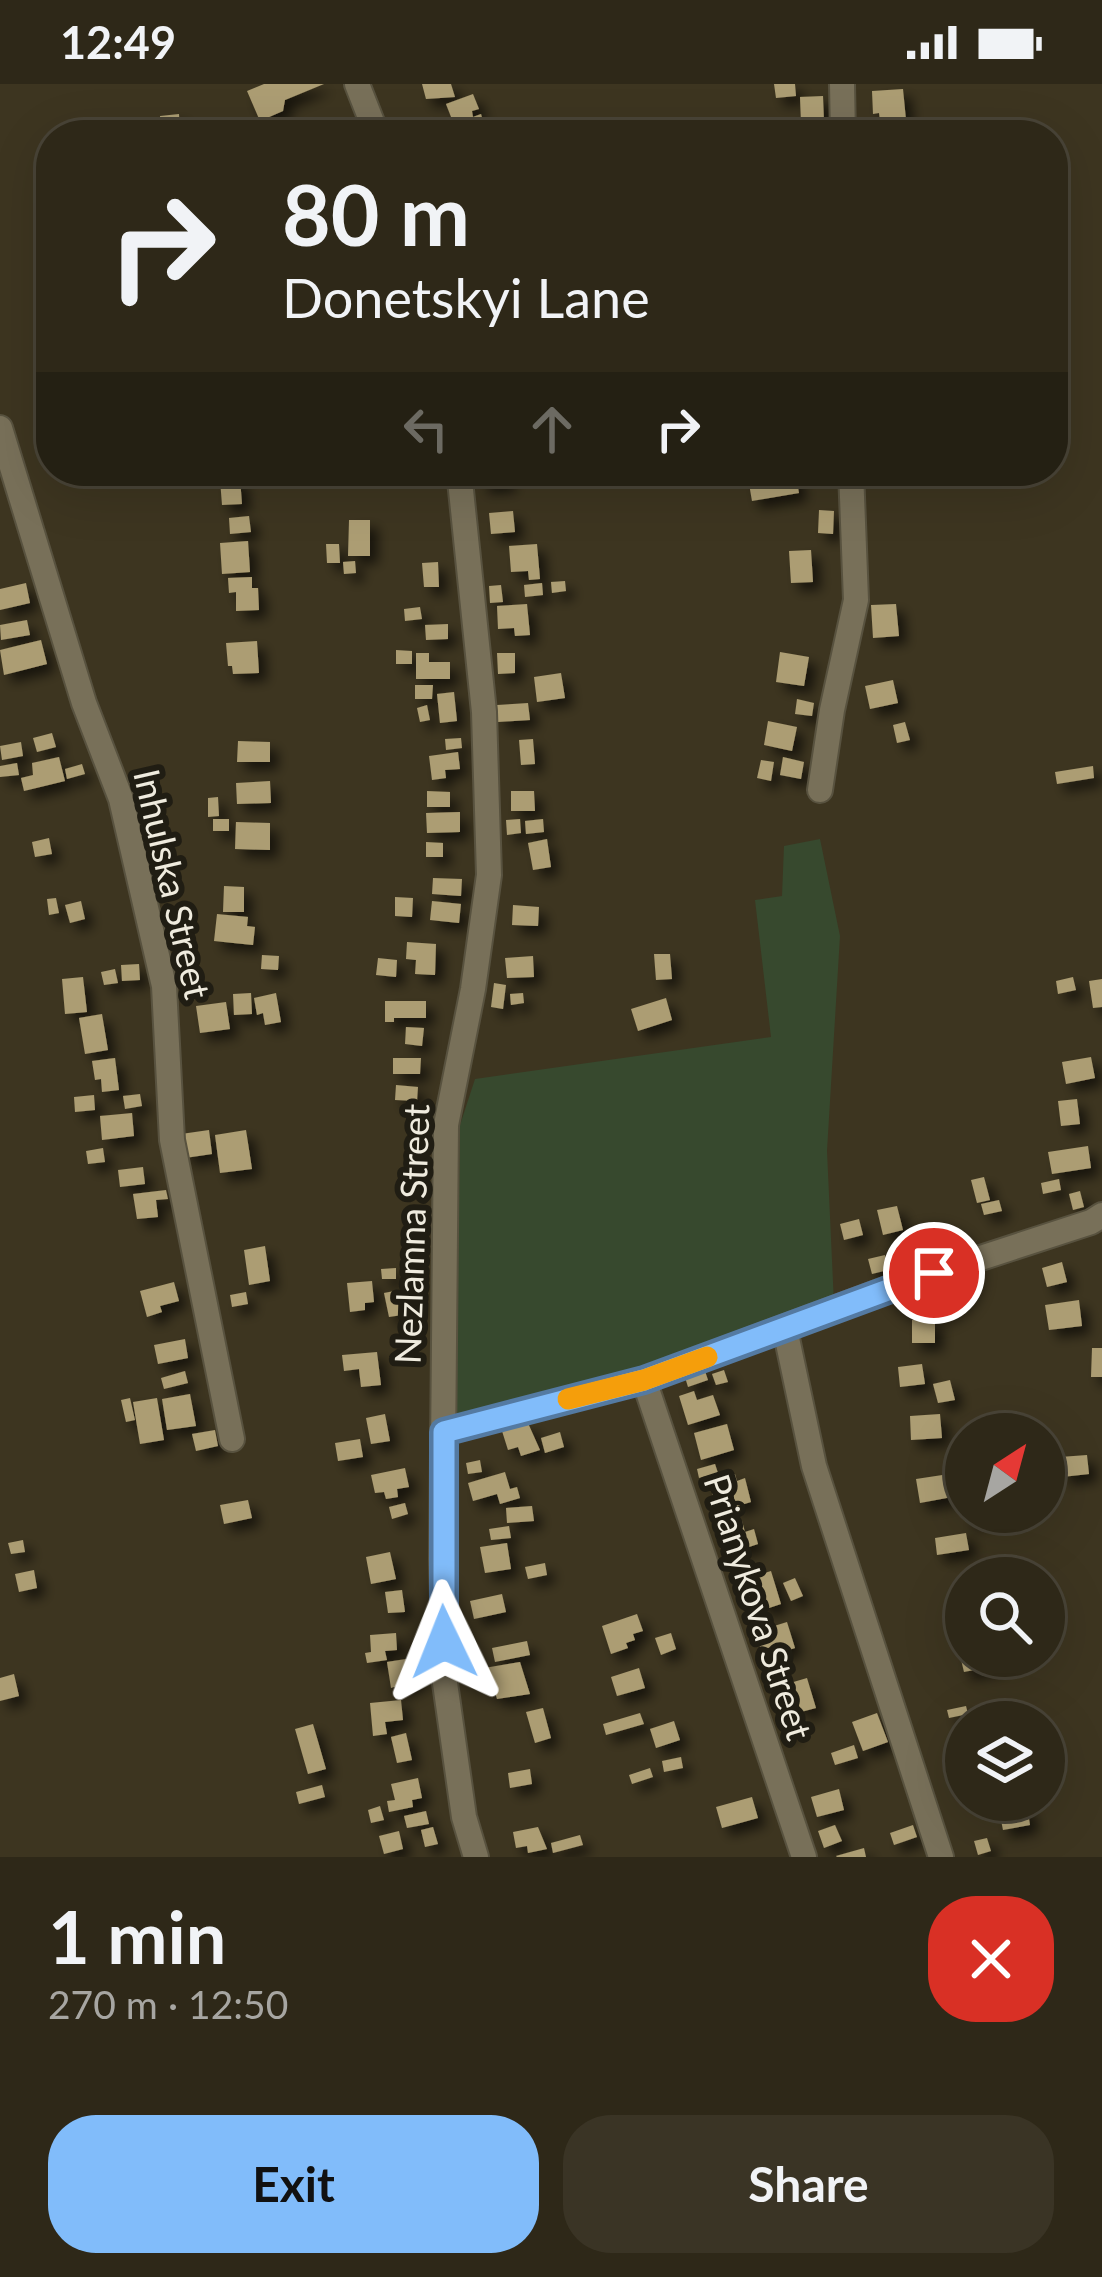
<!DOCTYPE html>
<meta charset="utf-8">
<style>
body{margin:0;font-family:Lato,sans-serif;background:#3a3425;color:#f1f3f6;height:100vh;display:flex;flex-direction:column;font-size:45px;white-space:nowrap}
*{box-sizing:border-box;margin:0}
p{font-size:39px;color:#a7a6a2}
.icon{flex:none;width:66px;height:66px;fill:none;stroke:currentColor;stroke-width:2;stroke-linecap:round;stroke-linejoin:round}
.map{position:relative;height:1773px;overflow:hidden}
.side{display:flex;flex-direction:column;background:#2e2818;flex:1}
.side>*{flex:none}
.hud{position:absolute;left:36px;top:36px;width:1032px;height:366px;border-radius:48px;box-shadow:0 12px 48px #0002,0 0 0 3px #494437;background:#2e2818;color:#f1f3f6;overflow:hidden}
.needle{width:78px;rotate:36deg}
.tools{position:absolute;left:945px;top:1329px;display:grid;gap:24px}
.tools a{display:grid;place-items:center;width:120px;height:120px;border-radius:50%;background:#2e2818;box-shadow:0 12px 48px #0002,0 0 0 3px #494437;font-size:60px}
.pin{position:absolute;display:grid;place-items:center;width:102px;height:102px;color:#fff;margin:-51px;border:6px solid #fff;border-radius:50%;box-shadow:0 3px 12px #0007}
.me{position:absolute;width:132px;margin:-66px;rotate:358deg;stroke-linejoin:round;filter:drop-shadow(0 0 9px #0008)}
.turn{display:flex;align-items:center;gap:42px;height:252px;padding:0 48px;font-size:54px}
.turn .icon{width:156px;height:156px;stroke-width:2.5}
.turn b{display:block;font-size:84px;line-height:102px}
.lanes{display:flex;align-items:center;height:114px;padding:0 48px;background:#0003;justify-content:center;gap:60px;direction:ltr}
.lanes .off{opacity:.35}
.round{display:grid;place-items:center;flex:none;width:126px;height:126px;border-radius:48px;background:#3a3425}
.head{display:flex;align-items:center;justify-content:space-between;height:204px;padding:0 48px}
h1{font-size:72px;font-weight:700;line-height:90px}
.primary-button{display:flex;gap:24px;margin-top:auto;padding:24px 48px}
.primary-button a{flex:1;height:138px;border-radius:48px;background:#81bcfa;color:#111;font-size:48px;font-weight:700;line-height:138px;text-align:center}
.primary-button a+a{background:#3a3425;color:#f1f3f6}
.status{display:flex;justify-content:space-between;align-items:center;height:84px;padding:0 60px;background:#2e2818;direction:ltr}
.status svg{height:33px;fill:currentColor}
.map>svg:first-child{display:block}
.green{fill:#37492e}
.building{fill:#ac9d73;filter:url(#shadow)}
.lines{fill:none;stroke-linecap:round;stroke-linejoin:round}
.minor-casing{stroke:#58523f;stroke-width:28}
.minor{stroke:#787059;stroke-width:24}
.route-casing{stroke:#547aa2;stroke-width:30}
.route{stroke:#81bcfa;stroke-width:21}
.slow{stroke:#f59e0b;stroke-width:21}
.labels{text-anchor:middle;stroke-width:12;stroke-linejoin:round;paint-order:stroke}
.street-label{font-size:36px;fill:#efebde;stroke:#201d13}
</style>
<div class="status"><b>12:49</b><svg viewBox="0 0 49 12"><path d="M0 12V9h3v3zM5 12V6h3v6zM10 12V3h3v9zM15 12V0h3v12zM26 1h20v11H26zM47 4h2v5h-2z"/></svg></div>
<div class="map">
<svg width="1102" height="1773" viewBox="0 0 1102 1773">
<defs>
<filter id="shadow"><feDropShadow dx="8" dy="8" stdDeviation="6" flood-color="#0009"/></filter>
</defs>
<rect width="100%" height="100%" fill="#3d3520"/>
<path class="green" d="M820,755L840,852L827,1067L834,1220L640,1283L456,1332L460,1041L475,995L771,953L755,816L782,812L784,762Z"/>
<path class="building" d="M264,0H324L285,16L283,27L260,37L247,7Z
M422,0H451L455,13L426,15Z
M774,0H795L796,12L776,14Z
M903,5L906,36L880,37L879,29L873,30L872,7Z
M473,10L479,25L472,27L473,33L481,30L483,37L476,40L479,47L458,51L446,20Z
M823,12L824,38L801,39L800,13Z
M179,30L180,51H161L160,32Z
M868,40L869,46L901,44L902,51H855L854,41Z
M807,43L808,51H778L777,47Z
M480,387H507L508,400L481,402Z
M795,387L799,409L752,417L747,388Z
M240,394L242,420L222,421L220,395Z
M819,426L834,427L833,450L818,449Z
M513,427L515,448L491,450L489,429Z
M249,432L251,448L230,450L229,434Z
M349,436H370V472H348Z
M248,457L250,488L222,490L220,459Z
M326,460H339L340,479H327Z
M537,460L540,495L529,496L528,487L511,488L509,462Z
M811,466L813,498L791,499L789,467Z
M355,477L356,489L344,490L343,478Z
M438,478L439,503H424L422,479Z
M252,493V504H258L259,526L236,527V508L229,509L228,494Z
M565,497L566,507L552,509L551,498Z
M26,499L30,519L0,526V505Z
M542,499L543,511L525,513L524,501Z
M501,501L503,518L490,519L489,502Z
M527,520L530,551L515,552L514,544L498,545L497,522Z
M896,520L899,552L873,554L871,521Z
M420,523L422,535L405,537L404,525Z
M27,536L30,551L1,556L0,541Z
M448,540V555L426,556L425,541Z
M41,556L47,580L4,591L0,566Z
M257,557L259,589L233,590L232,582H228L226,559Z
M396,566L412,567V580H396Z
M780,568L809,573L804,602L776,598Z
M416,569H429V578H450V595H416Z
M497,569H515V589L498,590Z
M561,589L565,614L537,618L534,593Z
M893,596L898,619L870,625L865,602Z
M415,601H433L432,615H415Z
M454,608L457,637L440,639L437,610Z
M797,615L814,619L812,632L795,630Z
M528,619L530,636L498,638L497,621Z
M427,621L430,636L420,638L417,624Z
M768,637L797,643L792,667L764,661Z
M905,638L910,656L897,659L893,641Z
M52,649L56,663L37,668L33,654Z
M461,654L462,664L446,666L445,655Z
M533,655L535,680L521,681L519,656Z
M238,657L270,658V678H237Z
M21,658L23,672L2,676L0,662Z
M458,668L460,685L445,686L446,694L432,696L429,672Z
M59,673L65,697L24,707L21,694L33,691L32,679Z
M783,673L804,678L801,695L780,691Z
M761,676L774,678L771,697L757,694Z
M17,679L19,691L0,693V682Z
M82,680L85,690L67,695L65,685Z
M1093,682L1094,694L1057,700L1055,688Z
M270,697L271,719L237,720L236,699Z
M427,707L450,708V723H427Z
M511,707H534L535,727H511Z
M218,713L219,732L208,733V714Z
M460,728V748L427,749L426,729Z
M213,735H229V747H213Z
M520,735L521,749L507,751L506,736Z
M543,735L544,748L526,750L525,737Z
M236,738L270,739V766L235,765Z
M49,754L52,770L35,773L32,758Z
M547,755L551,783L533,786L528,759Z
M426,758L443,759V773H426Z
M433,794L462,795L461,812L432,810Z
M224,802L244,803V828H223Z
M395,813L413,814L412,833L395,832Z
M56,814L59,829L49,831L47,815Z
M81,817L85,835L70,839L65,821Z
M432,817L461,820L459,839L430,836Z
M513,821L539,823L538,842L512,841Z
M217,830L248,833L247,842L255,843L253,861L214,857Z
M407,858L436,860L435,891L415,890L416,876L406,875Z
M654,870H670L672,895L656,896Z
M262,871L279,872L278,886L261,885Z
M533,872L534,893L507,894L505,874Z
M378,874L397,876L396,893L376,891Z
M139,880L140,896L122,897L121,881Z
M115,885L118,899L104,901L101,888Z
M83,893L87,928L65,930L62,895Z
M1073,893L1076,906L1058,910L1056,897Z
M1102,895V923L1093,924L1089,897Z
M494,899L506,901L503,925L491,923Z
M251,909L252,930L234,931L233,910Z
M276,909L281,938L265,941L263,929L257,931L254,914Z
M523,909L524,919L511,921L510,910Z
M666,914L672,936L638,947L631,925Z
M385,917H426V934H394V938H385Z
M226,918L230,945L200,949L196,922Z
M102,930L108,966L85,970L79,934Z
M406,943L424,944L422,962L405,960Z
M1091,973L1095,994L1066,1000L1062,978Z
M115,974L119,1006L102,1008L101,995L95,996L92,977Z
M393,974H421L420,990H393Z
M396,1001L418,1003L417,1017L395,1016Z
M140,1010L142,1022L125,1025L123,1012Z
M94,1011L95,1026L75,1028L74,1013Z
M1077,1015L1080,1040L1061,1042L1058,1017Z
M132,1029L134,1052L102,1056L100,1032Z
M209,1046L212,1070L185,1074L181,1050Z
M246,1046L252,1085L220,1089L215,1051Z
M1088,1062L1091,1084L1052,1090L1048,1068Z
M103,1064L105,1078L88,1080L86,1067Z
M143,1083L145,1100L120,1103L118,1086Z
M984,1093L990,1116L977,1119L971,1096Z
M1059,1095L1061,1106L1043,1110L1041,1099Z
M166,1106L168,1115L156,1116L158,1133L137,1135L133,1110Z
M1080,1107L1084,1123L1073,1126L1069,1110Z
M999,1116L1002,1127L984,1131L981,1120Z
M897,1122L903,1146L883,1151L877,1126Z
M859,1135L863,1151L844,1156L840,1140Z
M265,1162L270,1197L249,1201L244,1166Z
M885,1171L888,1186L872,1190L868,1175Z
M1062,1178L1067,1198L1047,1203L1042,1184Z
M396,1184V1195H382L381,1185Z
M372,1197L374,1218L365,1219V1226L350,1228L347,1199Z
M174,1198L179,1217L160,1222L162,1228L147,1233L140,1207Z
M410,1204L415,1229L389,1233L384,1209Z
M246,1208L248,1220L232,1223L230,1211Z
M1079,1216L1082,1242L1049,1246L1045,1221Z
M912,1236H935V1259H912Z
M185,1255L188,1274L158,1280L154,1261Z
M1092,1264H1102V1293H1091Z
M377,1268L381,1301L361,1303L359,1285L344,1287L342,1271Z
M922,1280L925,1300L900,1303L898,1283Z
M704,1284L708,1296L688,1303L684,1290Z
M724,1286L728,1298L716,1301L712,1290Z
M185,1287L188,1299L164,1305L161,1294Z
M950,1296L955,1316L938,1319L933,1300Z
M694,1307L697,1316L713,1311L720,1331L688,1341L679,1312Z
M190,1310L196,1342L167,1346L162,1315Z
M130,1314L135,1336L126,1338L121,1316Z
M157,1314L164,1356L140,1360L133,1318Z
M385,1330L390,1357L371,1360L366,1334Z
M940,1330L942,1354L911,1356L910,1332Z
M528,1339L540,1366L521,1372L518,1363L508,1366L502,1347Z
M727,1340L734,1366L701,1376L694,1349Z
M215,1346L218,1362L196,1367L192,1350Z
M560,1348L564,1363L545,1369L541,1354Z
M360,1355L363,1373L338,1377L335,1359Z
M1087,1371L1089,1390L1062,1393L1060,1373Z
M480,1376L482,1388L468,1390L466,1379Z
M715,1380L718,1389L699,1394L697,1385Z
M405,1384L409,1403L397,1405L398,1413L386,1415L384,1408L375,1409L371,1391Z
M505,1388L510,1405L517,1403L520,1414L500,1420L497,1410L473,1417L468,1399Z
M735,1390L737,1397L745,1394L751,1418L731,1424L727,1411L714,1415L709,1398Z
M949,1390L952,1413L920,1419L916,1395Z
M248,1416L252,1434L224,1440L220,1421Z
M405,1419L408,1430L392,1435L389,1423Z
M532,1422L534,1437L507,1439L506,1424Z
M964,1428H984L986,1433L966,1438Z
M742,1437L745,1448L754,1445L758,1460L737,1467L734,1460L722,1464L716,1445Z
M509,1442L511,1454L491,1456L489,1445Z
M966,1449L969,1466L937,1471L935,1454Z
M23,1456L25,1468L11,1470L8,1459Z
M507,1459L511,1485L485,1489L480,1463Z
M390,1468L396,1495L371,1500L366,1473Z
M545,1479L547,1491L528,1495L525,1483Z
M34,1486L37,1504L19,1508L15,1490Z
M771,1487L781,1520L763,1526L760,1515L747,1519L739,1497Z
M795,1494L803,1512L791,1517L783,1499Z
M402,1506L405,1528L388,1529L385,1508Z
M502,1510L506,1528L474,1535L470,1517Z
M637,1530L643,1547L633,1550L635,1556L626,1559L628,1564L611,1570L602,1542Z
M787,1538L795,1564L777,1570L775,1562L761,1566L755,1548Z
M396,1549L397,1566L385,1567L387,1576L367,1579L365,1569L371,1568L370,1551Z
M671,1549L676,1565L661,1571L655,1554Z
M527,1557L530,1571L495,1578L492,1564Z
M966,1565V1572H997L999,1581L964,1588L959,1567Z
M406,1575L407,1583L414,1582L416,1596L391,1604L387,1578Z
M520,1578L530,1610L497,1615L495,1608L488,1609L484,1584Z
M639,1584L645,1604L617,1612L611,1593Z
M14,1590L19,1612L0,1617V1594Z
M807,1594L816,1624L801,1628L798,1618L779,1624L773,1604Z
M401,1616L403,1636L385,1638L387,1650L373,1652L370,1619Z
M966,1622L968,1630L949,1634L947,1626Z
M1019,1623L1021,1638H997L996,1625Z
M543,1624L551,1654L535,1659L526,1628Z
M640,1629L644,1640L606,1651L603,1640Z
M877,1629L888,1658L863,1667L852,1638Z
M787,1633L792,1649L783,1651L778,1636Z
M674,1637L680,1656L656,1664L650,1645Z
M313,1640L326,1685L308,1690L295,1645Z
M406,1649L412,1676L397,1679L391,1653Z
M854,1661L858,1674L835,1681L831,1669Z
M681,1673L683,1684L664,1688L662,1677Z
M650,1684L653,1693L632,1700L629,1691Z
M530,1685L532,1700L510,1704L508,1689Z
M418,1694L422,1714L412,1716L413,1723L389,1728L387,1717L395,1716L391,1700Z
M322,1701L325,1713L299,1720L296,1708Z
M839,1705L844,1726L817,1733L811,1713Z
M752,1713L758,1734L722,1744L716,1723Z
M380,1722L384,1736L371,1739L368,1726Z
M1027,1722L1030,1741L1003,1746L999,1726Z
M426,1727L429,1740L407,1744L404,1732Z
M835,1741L842,1757L824,1764L818,1747Z
M913,1741L917,1753L894,1761L890,1749Z
M433,1743L438,1760L425,1763L421,1746Z
M538,1743L547,1765L528,1769L527,1762L516,1764L513,1748Z
M399,1747L403,1765L384,1770L379,1752Z
M580,1751L583,1761L553,1769L551,1759Z
M987,1754L991,1767L978,1771L974,1757Z
M864,1764L866,1773H837L836,1772Z"/>
<g class="lines">
<g class="minor-casing">
<path id="minor" d="M357,0L377,51
M842,0L843,51
M0,344L84,619L121,715L164,902L172,1056L232,1355
M459,387L484,628L489,791L473,905L446,1041L442,1475L445,1599L464,1733L476,1773
M820,706L832,626L856,516L851,387
M785,1245L814,1382L941,1773
M644,1296L804,1773
M444,1348L644,1296L895,1202L1091,1138L1102,1131"/>
</g>
<use href="#minor" class="minor"/>
</g>
<g class="lines">
<g class="route-casing">
<path id="route" d="M444,1558V1348L644,1296L934,1189"/>
</g>
<use href="#route" class="route"/>
<path class="slow" d="M568,1315L644,1296L707,1273"/>
</g>
<g class="labels">
<g class="street-label">
<text transform="translate(172 800) rotate(77)" y="13">Inhulska Street</text>
<text transform="translate(412 1150) rotate(-88)" y="13">Nezlamna Street</text>
<text transform="translate(758 1523) rotate(72)" y="13">Prianykova Street</text>
</g>
</g>
</svg>
<div class="tools">
<a><svg class="needle" viewBox="-14 -14 28 28"><path d="M0-13l5 13h-10z" fill="#e53935"/><path d="M0 13l5-13h-10z" fill="#a7a6a2"/></svg></a>
<a><svg class="icon" aria-label="search" viewBox="0 0 24 24"><circle cx="10" cy="10" r="6"/><path d="M15 15l6 6"/></svg></a>
<a><svg class="icon" aria-label="layers" viewBox="0 0 24 24"><path d="M12 4l9 5-9 5-9-5zM3 14l9 5 9-5"/></svg></a>
</div>
<div class="pin" style="left:934px;top:1189px;background:#d93025"><svg class="icon" aria-label="arrive" viewBox="0 0 24 24"><path d="M6 21V4h12l-3 4 3 4H6"/></svg></div>
<svg class="me" style="left:444px;top:1558px" viewBox="-20 -20 40 40"><path d="M0-17L14 15 0 8-14 15z" fill="#81bcfa" stroke="#fff" stroke-width="4"/></svg>
<div class="hud">
<div class="turn"><svg class="icon" aria-label="right" viewBox="0 0 24 24"><path d="M7 20v-9h11M14 6l5 5-5 5"/></svg><div><b>80 m</b>Donetskyi Lane</div></div>
<div class="lanes"><svg class="icon off" aria-label="left" viewBox="0 0 24 24"><path d="M17 20v-9H6M10 6l-5 5 5 5"/></svg><svg class="icon off" aria-label="ahead" viewBox="0 0 24 24"><path d="M12 20V5M6 11l6-6 6 6"/></svg><svg class="icon" aria-label="right" viewBox="0 0 24 24"><path d="M7 20v-9h11M14 6l5 5-5 5"/></svg></div>
</div>
</div>
<section class="side">
<div class="head"><div><h1>1 min</h1><p>270 m · 12:50</p></div><a class="round" style="background:#d93025;color:#fff"><svg class="icon" aria-label="close" viewBox="0 0 24 24"><path d="M6 6l12 12M18 6L6 18"/></svg></a></div>
<div class="primary-button"><a>Exit</a><a>Share</a></div>
</section>
